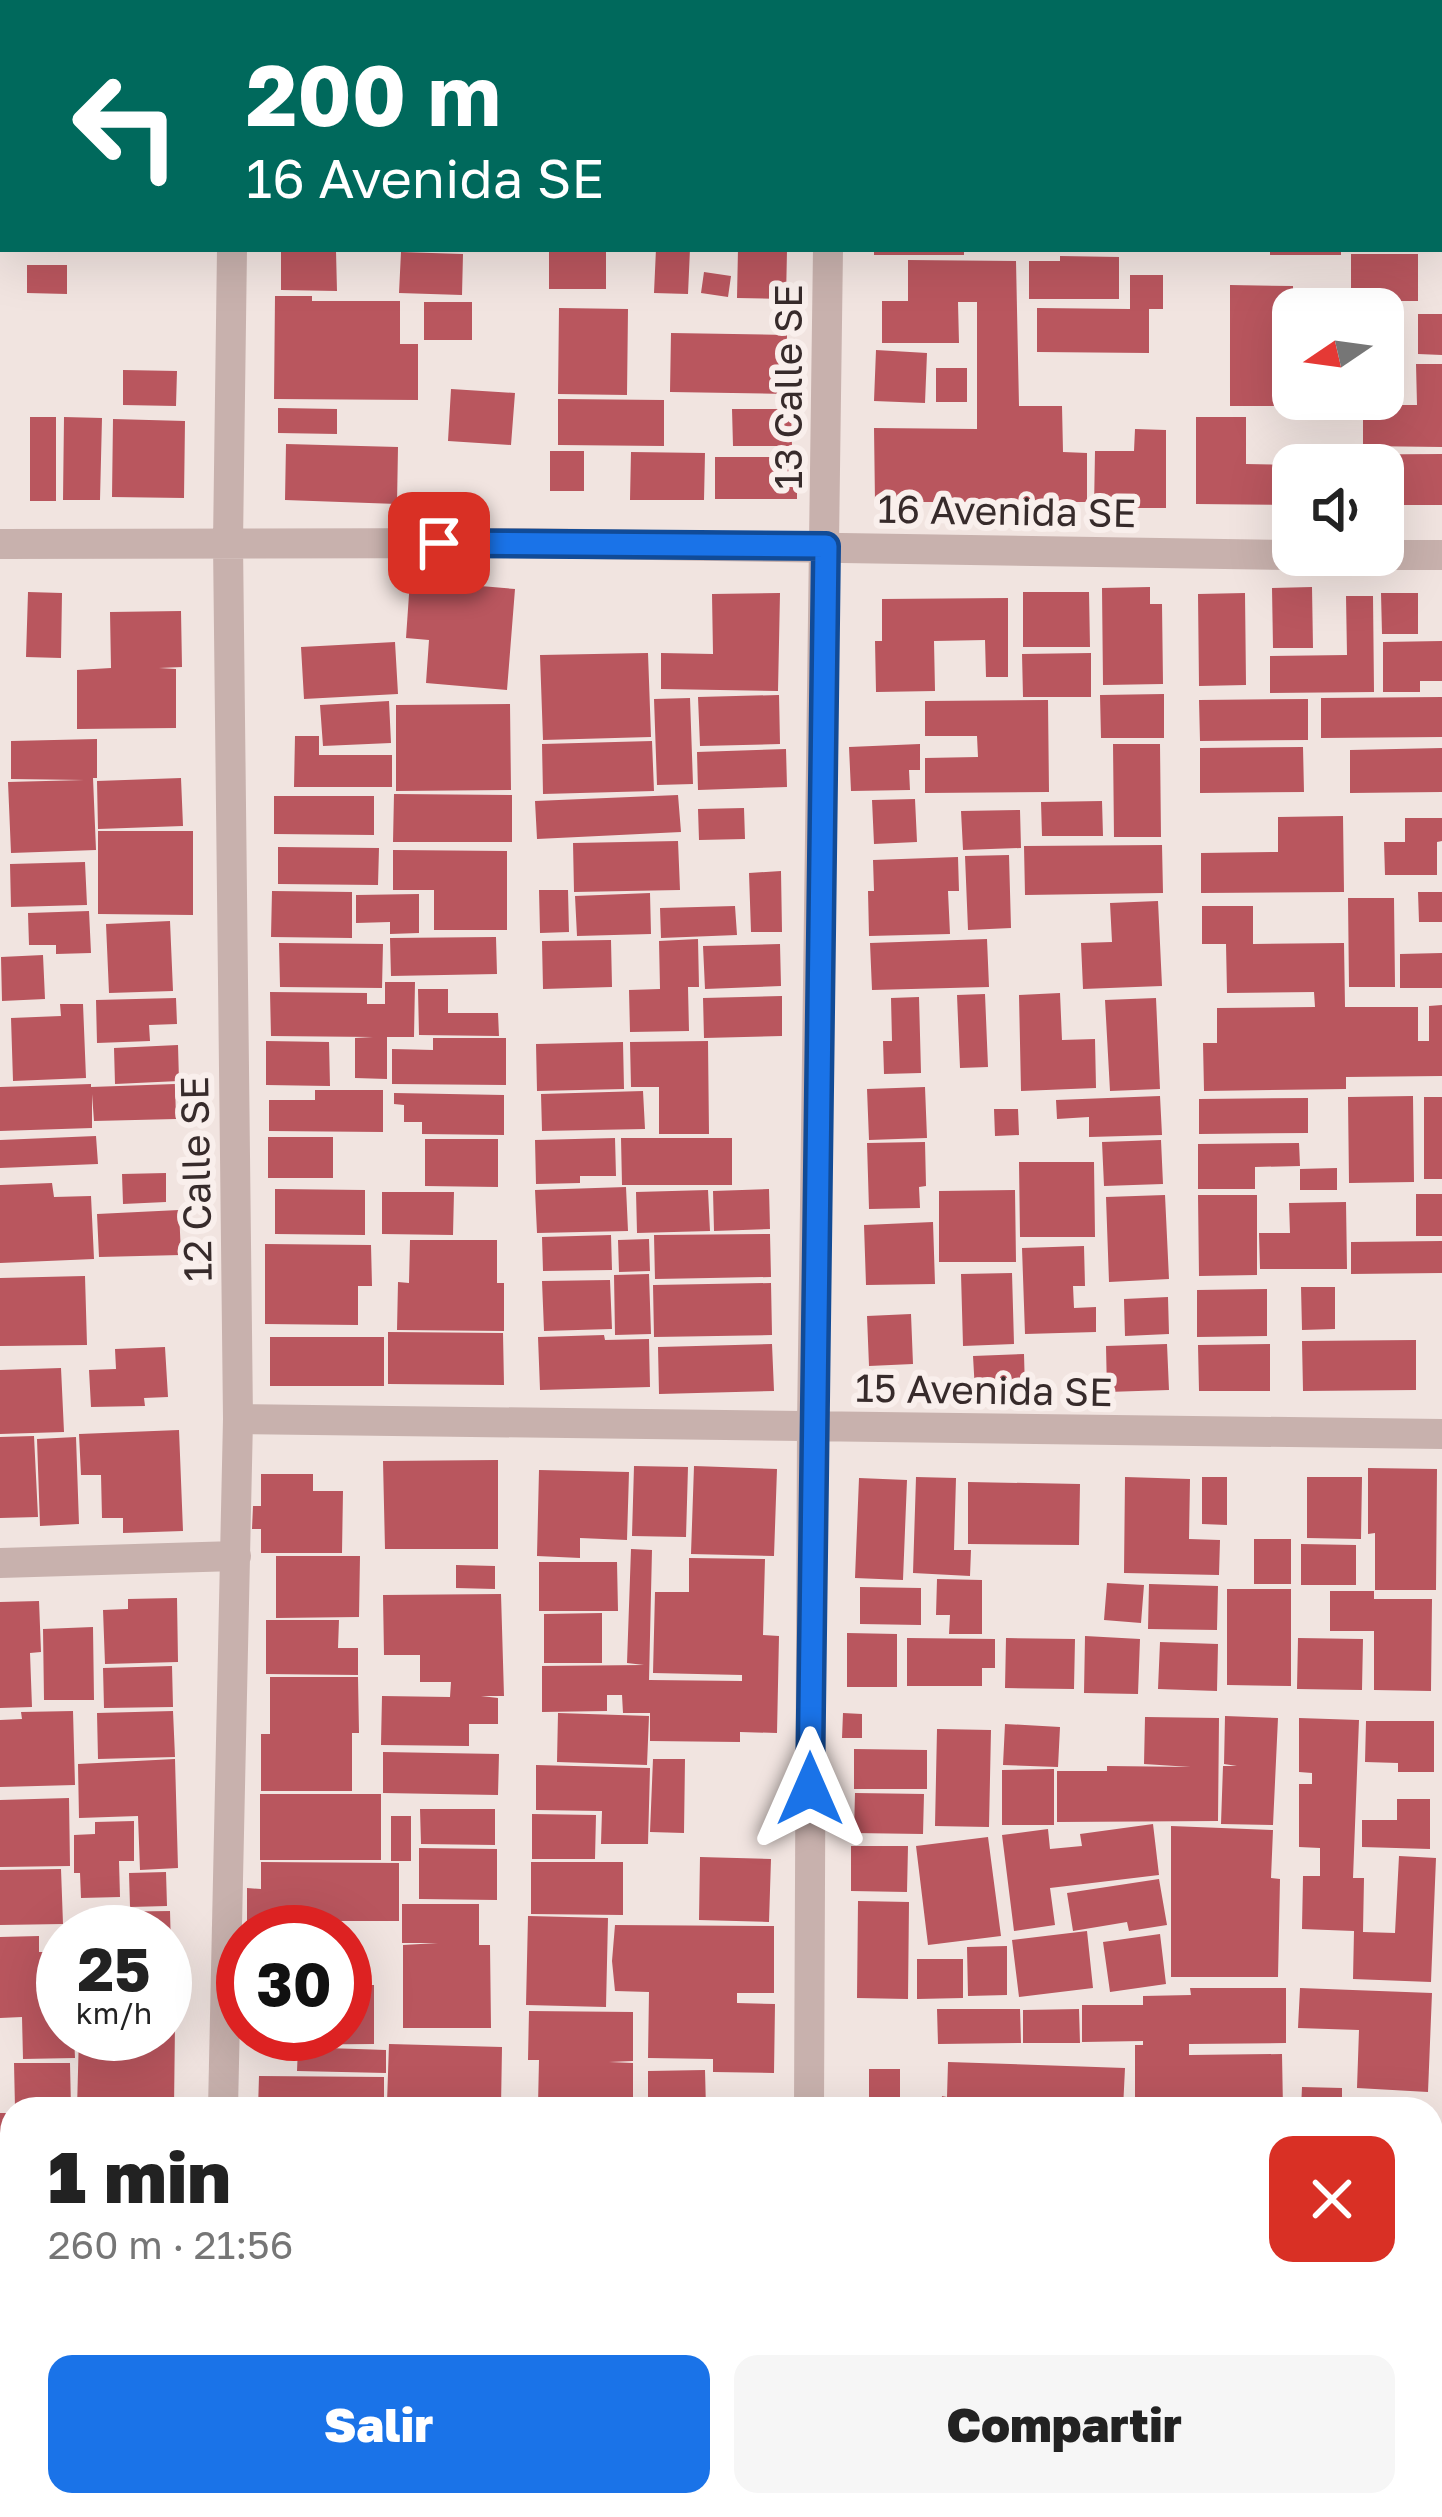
<!DOCTYPE html>
<html lang="es">
<meta charset="utf-8">
<style>
body{margin:0;font-family:"Golos Text",sans-serif;background:#f6f6f6;color:#222;height:100vh;display:flex;flex-direction:column;font-size:45px;white-space:nowrap}
*{box-sizing:border-box;margin:0}
p{font-size:39px;color:#767676}
.icon{flex:none;width:66px;height:66px;fill:none;stroke:currentColor;stroke-width:2;stroke-linecap:round;stroke-linejoin:round}
.map{position:relative;flex:1;overflow:hidden}
.drawer{position:absolute;left:0px;top:2097px;width:1443px;height:420px;display:flex;flex-direction:column;background:#fff;border-radius:36px 36px 0 0;box-shadow:0 12px 48px #0002}
.drawer>*{flex:none}
.top-card{position:absolute;left:0px;top:0px;width:1443px;height:252px;box-shadow:0 12px 48px #0002;background:#00695c;color:#fff;overflow:hidden}
.needle{width:78px;rotate:257deg}
.fabs{position:absolute;left:1272px;top:288px;display:grid;gap:24px}
.fabs a{display:grid;place-items:center;width:132px;height:132px;border-radius:24px;background:#fff;box-shadow:0 12px 48px #0002;font-size:60px}
.speed{position:absolute;left:36px;top:1905px;display:flex;gap:24px;font-size:60px;font-weight:700;text-align:center}
.speed>*{display:grid;place-content:center;width:156px;height:156px;border-radius:50%;background:#fff;box-shadow:0 12px 48px #0002;line-height:1}
.speed small{font-size:30px;font-weight:400}
.speed .limit{border:18px solid #d22;background:#fff;color:#111}
.pin{position:absolute;display:grid;place-items:center;width:102px;height:102px;color:#fff;margin:-51px;border-radius:24px;box-shadow:0 6px 18px #0006}
.me{position:absolute;width:132px;margin:-66px;rotate:0deg;stroke-linejoin:round;filter:drop-shadow(0 0 9px #0008)}
.turn{display:flex;align-items:center;gap:42px;height:252px;padding:0 48px;font-size:54px}
.turn .icon{width:156px;height:156px;stroke-width:2.5}
.turn b{display:block;font-size:84px;line-height:102px}
.round{display:grid;place-items:center;flex:none;width:126px;height:126px;border-radius:24px;background:#f6f6f6}
.headline{display:flex;align-items:center;justify-content:space-between;height:204px;padding:0 48px}
h1{font-size:72px;font-weight:800;line-height:90px}
.button{display:flex;gap:24px;margin-top:auto;padding:24px 48px}
.button a{flex:1;height:138px;border-radius:24px;background:#1a73e8;color:#fff;font-size:48px;font-weight:800;line-height:138px;text-align:center}
.button a+a{background:#f6f6f6;color:#222}
.map>svg:first-child{display:block}
.building{fill:#b9565e}
.lines{fill:none;stroke-linecap:round;stroke-linejoin:round}
.minor{stroke:#c8b1ad;stroke-width:30}
.route-casing{stroke:#114b97;stroke-width:30}
.route{stroke:#1a73e8;stroke-width:21}
.labels{text-anchor:middle;stroke-width:12;stroke-linejoin:round;paint-order:stroke}
.street-label{font-size:39px;fill:#372b2b;stroke:#f9efec}
</style>
<div class="map">
<svg width="1442" height="2517" viewBox="0 0 1442 2517">
<rect width="100%" height="100%" fill="#f1e4e0"/>
<path class="building" d="M606,249V289H549V250Z
M656,249H690L688,294L654,293Z
M738,249L787,250L786,299L737,298Z
M874,249H964V255H874Z
M1270,249H1341V255H1270Z
M281,251H336L337,291L281,290Z
M401,252L463,254L462,295L399,293Z
M1351,254H1418V301H1351Z
M1060,256L1119,257V299H1029V261H1060Z
M908,260L1016,261L1019,406H1062L1063,452L1087,453V502H875L874,428L977,429V302H958L959,343H882V301H908Z
M27,265H67V294L27,293Z
M704,272L731,276L728,297L701,293Z
M1130,275H1163V309H1149V353L1037,352V308L1130,309Z
M1230,285L1293,286V399H1324V406H1230Z
M275,296H312V301H400V344H418V400L274,399Z
M424,302H472V340H424Z
M559,308L628,309L627,395L558,394Z
M1389,308V359H1383V308Z
M1418,314H1442V355L1418,354Z
M671,333L787,335L786,394L670,392Z
M876,350L927,353L925,403L874,401Z
M1416,364H1442V447L1363,446V405H1417Z
M936,368H967V402H936Z
M123,370L177,371L176,406L123,405Z
M451,389L515,393L511,445L448,441Z
M558,399L664,400V446L558,445Z
M278,408L337,409V434L278,433Z
M732,409H791L792,446H733Z
M30,417H56V501H30Z
M64,417L102,418L100,500H63Z
M1196,417H1246V464L1292,465L1293,455L1442,454V505H1383V465H1293V505L1196,504Z
M113,419L185,421L184,498L112,497Z
M1135,429L1166,430V508H1094L1095,451H1134Z
M286,444L398,447L397,504L285,500Z
M550,451H584V491H550Z
M631,452L705,453L704,500H630Z
M715,457H797V499H715Z
M410,580L515,589L507,690L426,683L429,640L406,638Z
M1150,587V604H1162L1163,684L1103,685L1102,588Z
M1312,587L1313,648H1273L1272,588Z
M28,592L62,593L61,658L26,657Z
M1023,592H1089L1090,647H1023Z
M780,593L778,691L661,689V653L713,654L712,594Z
M1245,593L1246,685L1199,686L1198,594Z
M1381,593H1418V634H1382Z
M1346,596H1373L1374,692L1270,693V656L1347,655Z
M1008,598V677H986L985,640L934,641L935,691L876,692L875,641H882V599Z
M181,611L182,667L159,668L176,669V728L77,729V670L111,668L110,612Z
M1442,641V681H1420V692H1383V642Z
M395,642L398,694L304,699L301,647Z
M648,653L651,737L543,740L540,655Z
M1091,653V697H1023L1022,654Z
M1164,694V738H1101L1100,695Z
M779,695L780,744L700,746L698,697Z
M1442,697V737L1321,738V698Z
M690,698L693,784L657,785L654,699Z
M1308,699V740L1200,741L1199,700Z
M1048,700L1049,792L925,793V758L978,757L977,736H925V701Z
M389,701L391,743L323,746L320,705Z
M510,704L511,790L396,791V705Z
M295,736H319V755H392V787H294Z
M97,739V778H93L96,850L11,853L8,782L84,780L11,779V741Z
M652,741L654,791L543,794L542,744Z
M920,744V770H909L910,790L851,791L849,747Z
M1113,744H1160L1161,837H1114Z
M1303,747L1304,792L1200,793V748Z
M1442,748V792L1350,793V750Z
M786,749L787,787L698,790L697,752Z
M181,778L183,826L98,829L97,781Z
M394,794L512,795V842H393Z
M678,795L681,832L537,839L535,801Z
M274,796H374V835L274,834Z
M915,799L917,842L874,844L872,800Z
M1102,801L1103,836H1042L1041,802Z
M744,808L745,839L699,840L698,809Z
M1020,810L1021,848L963,850L961,811Z
M1343,816L1344,892L1201,893V853L1278,852V817Z
M1405,818H1442V841L1437,842V875H1385L1384,842H1405Z
M98,831H193V915L98,914Z
M678,841L680,890L574,892L573,843Z
M1162,845L1163,893L1025,895L1024,846Z
M278,847L379,848L378,885L278,884Z
M393,850L507,851V930H434V890H393Z
M1009,855L1011,928L968,930L965,856Z
M958,857L959,891H948L950,934L869,936L868,891H874L873,860Z
M85,862L87,905L11,907L10,864Z
M781,871L782,932H751L749,873Z
M539,890H568L569,932L540,933Z
M272,891L352,892V938L271,937Z
M1418,892H1442V922H1419Z
M650,893L651,934L577,936L575,896Z
M419,894V933L390,934V922L356,923V895Z
M1348,898H1394L1395,987H1349Z
M1158,901L1162,986L1083,989L1081,943L1112,942L1110,903Z
M735,906L737,935L661,938L660,908Z
M1202,906H1253V944L1344,943L1345,1007H1418V1041H1429V1006L1442,1005V1076L1346,1077V1089L1204,1091L1203,1043H1217V1008L1315,1007L1314,992L1227,993L1226,944H1202Z
M89,911L91,953L56,954V945H29L28,913Z
M170,921L173,991L109,993L106,924Z
M496,937L497,974L391,976L390,938Z
M698,939L699,987H688L689,1031L630,1032L629,990L660,989L659,941Z
M987,939L989,987L872,990L870,943Z
M611,940L612,987L543,989L542,941Z
M279,943L383,944L382,988L280,987Z
M780,944L781,986L705,989L703,946Z
M1442,953V988H1400V954Z
M43,955L45,999L2,1001L1,957Z
M385,982H415L414,1037H387V1079L355,1078V1038L373,1037L271,1036L270,992L367,993V1004H385Z
M418,989H448V1013H498L499,1036L419,1035Z
M1060,993L1062,1040L1095,1039L1096,1088L1021,1091L1019,995Z
M985,994L988,1067L960,1068L957,995Z
M782,996V1036L704,1038L703,998Z
M919,997L921,1073L884,1074L883,1041H892L891,998Z
M176,998L177,1024L149,1025L150,1041L97,1043L96,1000Z
M1156,998L1160,1089L1110,1091L1105,1000Z
M60,1004H83L86,1078L13,1081L11,1018L61,1016Z
M433,1038H506V1085L392,1084V1049L433,1050Z
M266,1041L329,1042L330,1086L266,1085Z
M708,1041L709,1134H659V1087H631L630,1042Z
M623,1042L624,1089L537,1091L536,1044Z
M178,1045L179,1081L115,1084L114,1048Z
M91,1084V1087L175,1084L176,1119L94,1121L92,1094V1128L0,1131V1087Z
M925,1087L927,1138L869,1140L867,1089Z
M315,1090H383V1132L269,1131V1100H315Z
M643,1091L645,1129L542,1131L541,1094Z
M394,1093L504,1095V1135L422,1134V1122H404V1105L394,1104Z
M1160,1096L1162,1135L1089,1137V1117L1057,1119L1056,1100Z
M1413,1096L1414,1182L1349,1183L1348,1097Z
M1424,1097H1442V1179H1424Z
M1308,1098V1133L1199,1134V1099Z
M994,1109H1018L1019,1135L995,1136Z
M96,1136L98,1164L0,1168V1140Z
M268,1137H333V1178H268Z
M615,1138L616,1176H580V1183L536,1184L535,1140Z
M621,1138H732V1185H622Z
M425,1139H498V1187L425,1186Z
M1161,1140L1163,1184L1104,1186L1102,1142Z
M925,1142L926,1186L919,1187L920,1208L869,1209L867,1143Z
M1299,1143L1300,1166L1255,1167V1189H1198V1144Z
M1019,1162H1094L1095,1237H1020Z
M1337,1168V1190H1300V1169Z
M166,1173V1202L123,1204L122,1174Z
M52,1183L54,1197L91,1196L94,1259L0,1263V1185Z
M626,1187L628,1231L537,1233L535,1190Z
M275,1189L365,1190V1235L275,1234Z
M769,1189L770,1229L714,1231L713,1191Z
M708,1190L710,1231L637,1233L636,1192Z
M1015,1190L1016,1262H939V1191Z
M382,1192H454L453,1235L382,1234Z
M1416,1194H1442V1236H1416Z
M1165,1195L1169,1279L1109,1282L1106,1197Z
M1198,1195H1257V1275L1199,1276Z
M1346,1202L1347,1269H1260L1259,1233H1290L1289,1203Z
M179,1210L181,1255L99,1257L97,1214Z
M933,1222L935,1284L866,1285L864,1225Z
M770,1234L771,1277L655,1279L654,1235Z
M611,1235L612,1270L543,1271L542,1237Z
M649,1239L650,1271L619,1272L618,1240Z
M410,1240H497V1283H504V1331L397,1330L398,1282L409,1283Z
M1442,1241V1273L1351,1274V1242Z
M265,1244L371,1245L372,1286H358V1325L265,1324Z
M1084,1246L1085,1286H1073L1074,1308L1096,1307V1332L1025,1334L1022,1248Z
M1012,1273L1014,1344L963,1346L961,1274Z
M649,1274L651,1334L615,1335L614,1275Z
M85,1276L87,1345L0,1346V1278Z
M610,1280L612,1329L544,1331L542,1281Z
M771,1283L772,1335L654,1337L653,1285Z
M1301,1287H1335V1329L1302,1330Z
M1267,1289V1336L1197,1337V1290Z
M1168,1297L1169,1334L1125,1336L1124,1299Z
M911,1314L913,1364L869,1366L867,1316Z
M388,1332L503,1333L504,1385L388,1384Z
M604,1335L605,1340L649,1339L650,1387L540,1390L538,1337Z
M270,1337H384V1386H270Z
M1416,1340V1390L1303,1391L1302,1341Z
M772,1344L774,1391L659,1394L658,1347Z
M1167,1344L1169,1390L1107,1392L1106,1346Z
M1270,1344V1391H1199L1198,1345Z
M165,1347L168,1397L144,1398L145,1406L91,1407L89,1370L116,1369L115,1349Z
M1024,1354L1025,1390L975,1391L973,1356Z
M61,1368L64,1432L0,1434V1370Z
M179,1430L183,1531L123,1533V1518H102L101,1475H81L79,1434Z
M34,1436L38,1517L0,1518V1437Z
M76,1437L79,1524L40,1526L37,1439Z
M498,1460V1549H385L383,1461Z
M634,1466L688,1467L686,1537L632,1536Z
M694,1466L777,1469L774,1556L691,1554Z
M1368,1468L1437,1469L1436,1590H1375V1533L1368,1534Z
M539,1470L629,1472L627,1540L580,1538V1558L537,1556Z
M261,1474H313V1491H343L342,1553H261V1529H252L253,1506H261Z
M916,1477L956,1478L954,1550H971L970,1576L913,1573Z
M1125,1477L1190,1479L1189,1539L1220,1540L1219,1575L1124,1573Z
M1202,1477H1227V1525L1202,1524Z
M1307,1477H1362L1361,1539L1307,1538Z
M859,1478L907,1480L903,1580L855,1578Z
M968,1482L1080,1484L1079,1545L968,1544Z
M1254,1539H1291V1584H1254Z
M1301,1544L1356,1545V1585H1301Z
M631,1549L652,1550L649,1680L742,1681V1675L653,1673L655,1592H689V1558L765,1559L763,1635L779,1636L777,1733L740,1732V1742L650,1741V1713H623L622,1695H607V1711L542,1712V1666L644,1665L627,1663Z
M276,1556H360L359,1617L276,1618Z
M539,1562H617L618,1611H539Z
M456,1565L495,1566V1589L456,1588Z
M937,1579L982,1580V1634H949L950,1615H936Z
M1107,1583L1144,1585L1141,1623L1104,1620Z
M1149,1584L1218,1586L1217,1630L1148,1629Z
M860,1587L921,1588V1625L860,1624Z
M1227,1589H1291V1686L1227,1685Z
M1330,1591H1374V1599H1432L1431,1691L1374,1690V1631H1330Z
M501,1594L504,1696H481L498,1698V1724H469V1746L381,1745L382,1696L450,1697L451,1682H420V1655H384L383,1595Z
M177,1598L178,1662L105,1664L103,1610L128,1609V1599Z
M39,1601L41,1652L30,1653L32,1707L0,1708V1602Z
M602,1613V1663H544V1614Z
M266,1620H339L338,1648H358V1675L266,1674Z
M93,1627L94,1700H44L43,1629Z
M847,1633L897,1634V1687H847Z
M1085,1636L1140,1639L1138,1694L1084,1693Z
M907,1638L995,1639V1668H982V1686H907Z
M1006,1638L1075,1639L1074,1689L1005,1688Z
M1298,1638L1363,1639L1362,1690L1297,1689Z
M1160,1642L1218,1644L1217,1691L1158,1689Z
M172,1666L173,1707L104,1708L103,1668Z
M270,1677H358L359,1733H352V1791H261V1734H270Z
M73,1711L75,1785L0,1787V1720L22,1719L21,1712Z
M173,1711L175,1757L98,1759L97,1713Z
M558,1713L649,1716L647,1765L557,1762Z
M843,1713L862,1714V1738H842Z
M1225,1716L1278,1718L1273,1825L1221,1824L1223,1766H1237L1224,1764Z
M1145,1717L1219,1718L1218,1821L1057,1822V1771H1107V1766L1191,1767L1144,1764Z
M1299,1718L1359,1720L1353,1878H1364L1363,1932L1395,1933L1399,1856L1436,1858L1431,1982L1353,1979L1354,1931L1302,1929L1303,1876H1320V1848L1299,1847V1784H1312V1773L1299,1772Z
M1366,1721H1434V1772H1398V1763L1365,1762Z
M1005,1724L1060,1727L1058,1767L1003,1765Z
M937,1729L991,1730L989,1827L935,1826Z
M854,1749L927,1750V1789H854Z
M383,1752L499,1754L498,1795L383,1793Z
M175,1759L178,1868L140,1870L138,1816L79,1818L78,1764Z
M653,1759H685L684,1833L650,1832Z
M536,1765L650,1768L648,1844H601L602,1811L536,1810Z
M1054,1769V1825H1002V1770Z
M855,1793L924,1794L923,1834L854,1833Z
M260,1794H381V1860H260Z
M69,1798L70,1866L0,1867V1800Z
M1397,1799H1430V1849L1362,1847V1820H1397Z
M420,1809H495V1845L421,1844Z
M532,1814L596,1815L595,1859H532Z
M391,1816H411V1861H391Z
M134,1821V1861H119L120,1897L81,1898L80,1873H74V1835L95,1834V1822Z
M1153,1824L1159,1875L1050,1888L1055,1925L1014,1931L1002,1835L1048,1829L1050,1849L1082,1846L1080,1834Z
M1171,1826L1273,1830L1271,1878L1280,1879L1278,1977H1171Z
M988,1837L1001,1936L928,1945L916,1846Z
M851,1846H908L907,1892L851,1891Z
M419,1848L497,1849V1900L419,1899Z
M700,1857L771,1859L769,1922L699,1920Z
M261,1862L399,1863V1921H247V1888L261,1889Z
M531,1862H623V1915L531,1914Z
M61,1869L63,1924L0,1925V1870Z
M166,1872L167,1906L130,1907L129,1873Z
M1159,1879L1167,1925L1129,1931L1127,1922L1073,1931L1067,1893Z
M858,1901L909,1902L908,1999L857,1998Z
M402,1904H479V1945H490L491,2028H403V1945L438,1943H402Z
M170,1911L171,1948H165V1932H94V1912Z
M528,1916L608,1918L606,2007L526,2005Z
M615,1925L774,1926V1993H737V2003L775,2004L774,2073L713,2072V2059L648,2058L649,1992L615,1991L612,1961Z
M1087,1931L1093,1988L1019,1997L1012,1940Z
M1160,1934L1166,1984L1110,1992L1103,1942Z
M39,1936V1952H63V2034H74L75,2058L23,2059L22,2017L0,2018V1937Z
M1007,1946V1995L968,1996L967,1947Z
M165,1955H170L171,2005L165,2006Z
M917,1959H963V1998L917,1999Z
M345,1985H374V2044L250,2045V2034H345Z
M1190,1988H1286V2043L1189,2044V2055L1282,2054L1283,2109H1135V2045H1143V2041L1082,2042V2005H1143V1996L1191,1995Z
M1300,1988L1432,1993L1428,2092L1357,2088L1359,2030L1298,2028Z
M937,2009H1020L1021,2043L938,2044Z
M1079,2009L1080,2043H1023V2010Z
M529,2011L633,2012V2061L609,2062L633,2063V2107L538,2105L539,2060H528Z
M165,2023H175L174,2109H77L79,2034H165Z
M389,2044L502,2047L501,2107L387,2103Z
M298,2047L386,2050V2073L297,2071Z
M948,2062L1125,2068L1123,2109H941L942,2096L947,2097Z
M14,2063H70L71,2108H15Z
M869,2069H900V2109H869Z
M705,2070L706,2109H648V2071Z
M259,2076L384,2077V2109H258Z
M1302,2087L1342,2088V2109H1301Z
M0,2113H12V2163H0Z
M0,2239H12V2292H0Z
M0,2294H12V2351H0Z
M12,2354V2404H0V2355Z
M0,2408H12V2472H0Z
M12,2482V2505H59V2517H0V2483Z
M77,2505H163V2517H77Z
M242,2505H305V2517H242Z
M352,2505H403V2511L379,2510V2517H352Z
M411,2505H439V2517H411Z
M443,2505H492V2517H443Z
M539,2505H636V2517H539Z
M703,2505H758V2517H703Z
M1065,2505H1272L1271,2517H1089V2512L1065,2511Z
M1301,2505H1343L1344,2517H1302Z
M1350,2505H1406V2513L1350,2515Z"/>
<g class="lines">
<path class="minor" d="M235,3V0
M829,3V0
M0,544L524,543L1293,555
M1381,555H1442
M238,1419L1442,1434
M0,1563L236,1556
M223,2109L238,1419L228,543L232,249
M809,2109L812,1426L828,249
M214,2517V2505
M806,2517V2505
M1435,2517L1442,2341"/>
</g>
<g class="lines">
<g class="route-casing">
<path id="route" d="M439,543L826,546L810,1789"/>
</g>
<use href="#route" class="route"/>
</g>
<g class="labels">
<g class="street-label">
<text transform="translate(788 387) rotate(-90)" y="14">13 Calle SE</text>
<text transform="translate(1007 511) rotate(1)" y="14">16 Avenida SE</text>
<text transform="translate(196 1179) rotate(-91)" y="14">12 Calle SE</text>
<text transform="translate(984 1390) rotate(1)" y="14">15 Avenida SE</text>
</g>
</g>
</svg>
<div class="fabs">
<a><svg class="needle" viewBox="-14 -14 28 28"><path d="M0-13l5 13h-10z" fill="#e53935"/><path d="M0 13l5-13h-10z" fill="#767676"/></svg></a>
<a><svg class="icon" aria-label="sound" viewBox="0 0 24 24"><path d="M4 9h4l5-4v14l-5-4H4zM17 9q2 3 0 6"/></svg></a>
</div>
<div class="speed"><div>25<small>km/h</small></div><div class="limit">30</div></div>
<div class="pin" style="left:439px;top:543px;background:#d93025"><svg class="icon" aria-label="arrive" viewBox="0 0 24 24"><path d="M6 21V4h12l-3 4 3 4H6"/></svg></div>
<svg class="me" style="left:810px;top:1789px" viewBox="-20 -20 40 40"><path d="M0-17L14 15 0 8-14 15z" fill="#1a73e8" stroke="#fff" stroke-width="4"/></svg>
<div class="top-card">
<div class="turn"><svg class="icon" aria-label="left" viewBox="0 0 24 24"><path d="M17 20v-9H6M10 6l-5 5 5 5"/></svg><div><b>200 m</b>16 Avenida SE</div></div>
</div>
<section class="drawer">
<div class="headline"><div><h1>1 min</h1><p>260 m · 21:56</p></div><a class="round" style="background:#d93025;color:#fff"><svg class="icon" aria-label="close" viewBox="0 0 24 24"><path d="M6 6l12 12M18 6L6 18"/></svg></a></div>
<div class="button"><a>Salir</a><a>Compartir</a></div>
</section>
</div>
